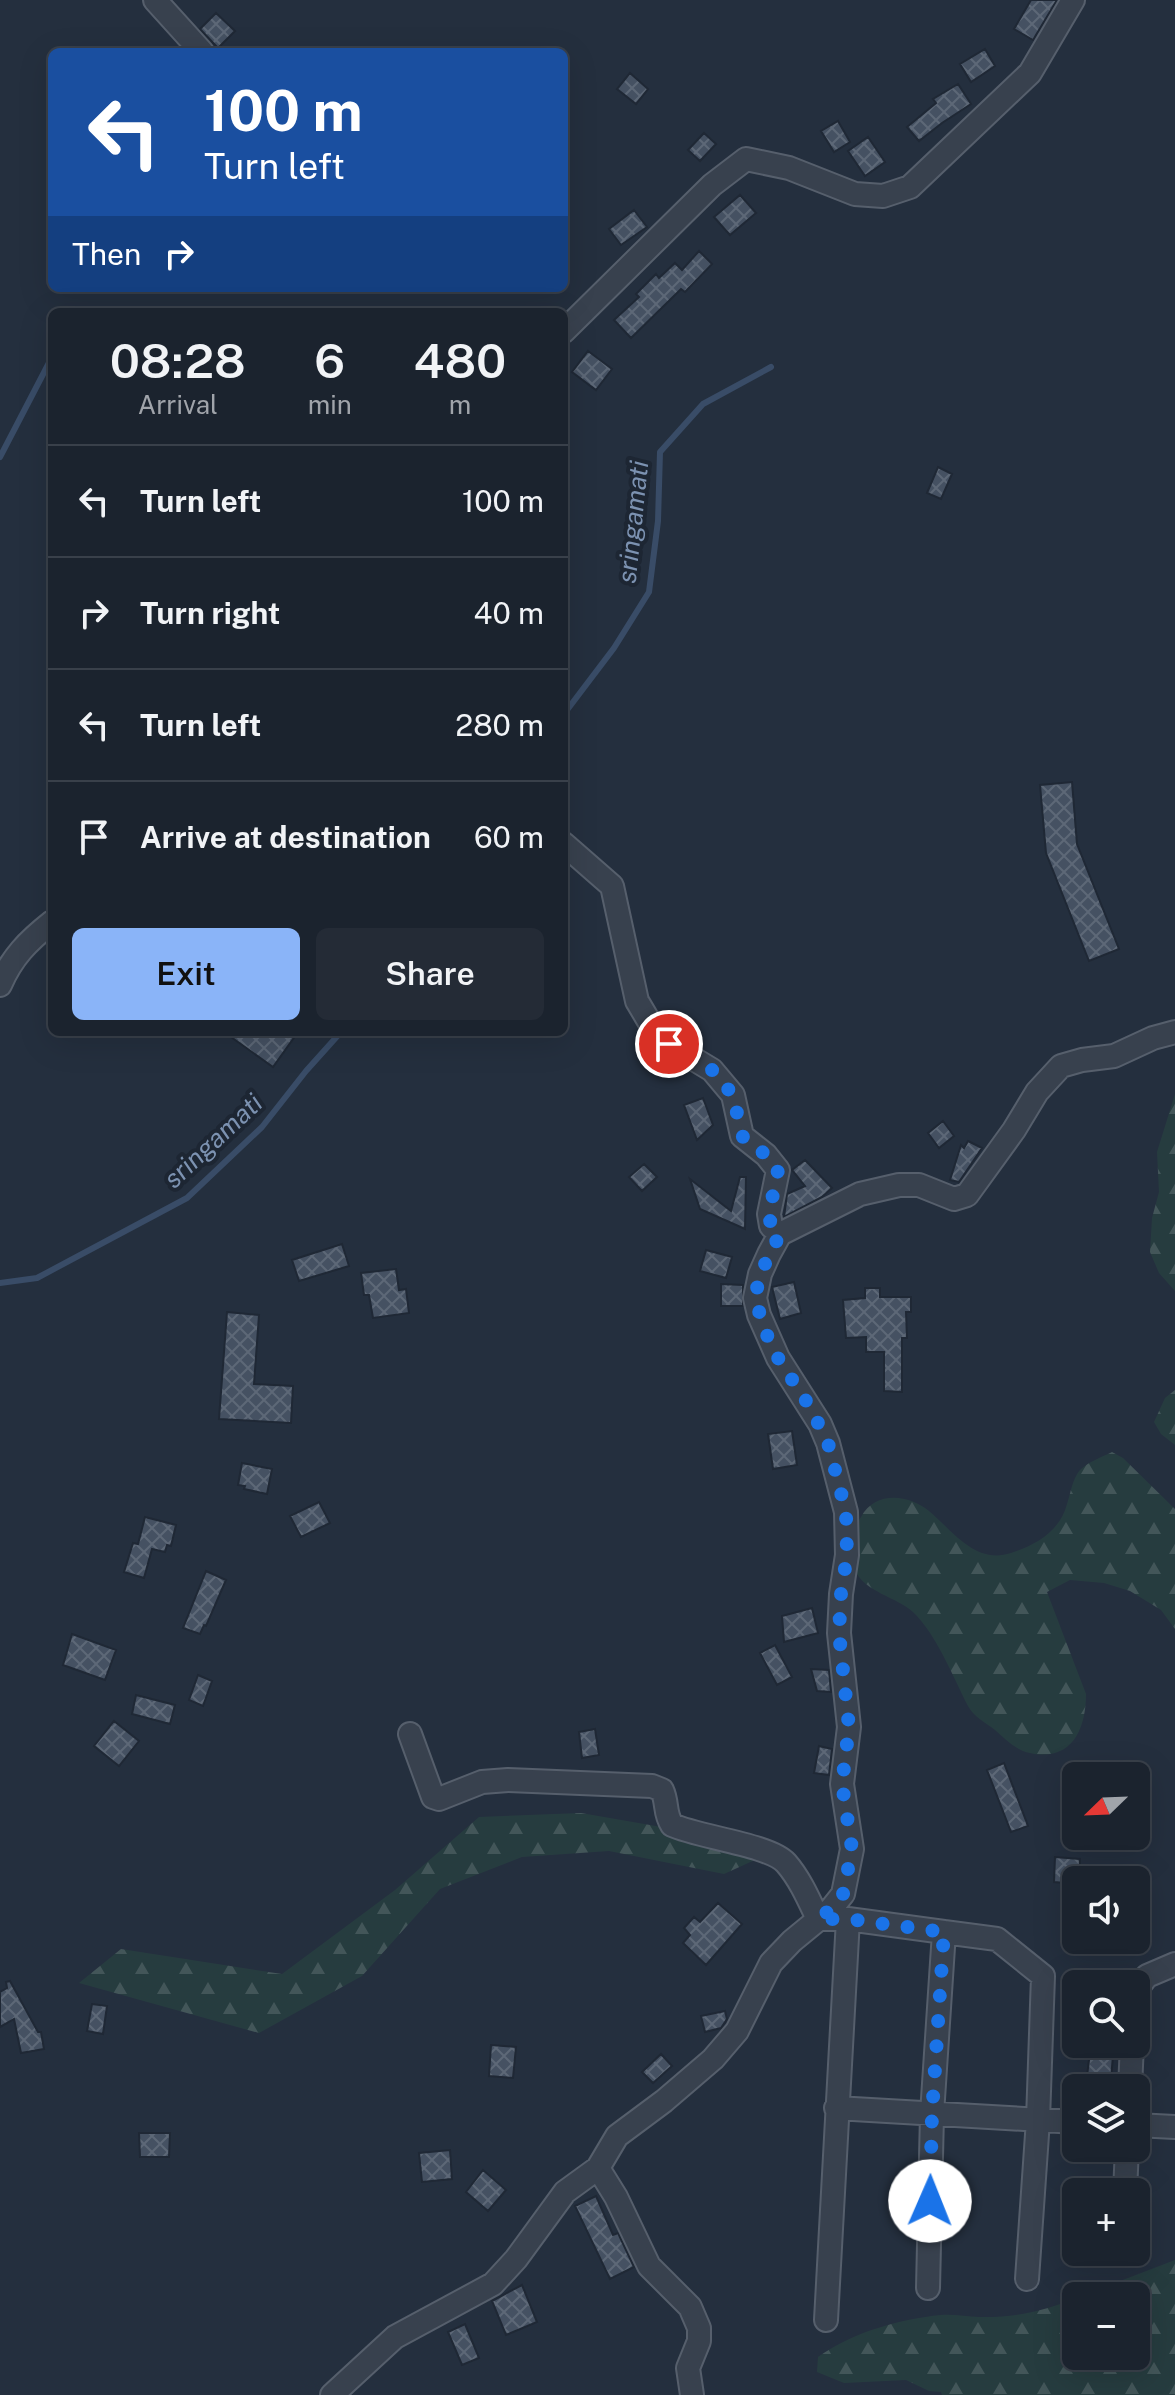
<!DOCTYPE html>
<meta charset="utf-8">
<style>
body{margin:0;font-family:"Public Sans",sans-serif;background:#242b36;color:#f1f3f6;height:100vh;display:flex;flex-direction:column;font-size:30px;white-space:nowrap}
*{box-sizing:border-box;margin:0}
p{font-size:26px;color:#a0a4aa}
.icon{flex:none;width:44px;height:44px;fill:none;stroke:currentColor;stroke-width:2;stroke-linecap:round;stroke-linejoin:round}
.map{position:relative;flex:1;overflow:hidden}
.panel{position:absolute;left:48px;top:308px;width:520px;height:728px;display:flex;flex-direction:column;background:#1b232e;border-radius:12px;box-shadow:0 8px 32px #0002,0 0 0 2px #39404a}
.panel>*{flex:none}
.top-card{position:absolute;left:48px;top:48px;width:520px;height:244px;border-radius:12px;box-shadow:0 8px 32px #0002,0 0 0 2px #39404a;background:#1a4fa0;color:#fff;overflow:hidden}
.needle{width:52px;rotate:247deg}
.buttons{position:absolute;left:1062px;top:1762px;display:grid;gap:16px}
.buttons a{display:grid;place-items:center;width:88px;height:88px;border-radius:12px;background:#1b232e;box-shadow:0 8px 32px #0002,0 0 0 2px #39404a;font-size:40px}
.pin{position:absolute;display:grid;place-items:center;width:68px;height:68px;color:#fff;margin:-34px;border:4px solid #fff;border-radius:50%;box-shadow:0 2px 8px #0007}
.me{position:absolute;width:88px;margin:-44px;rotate:1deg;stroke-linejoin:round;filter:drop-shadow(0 0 6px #0008)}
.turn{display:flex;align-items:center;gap:28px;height:168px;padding:0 24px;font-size:36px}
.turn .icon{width:104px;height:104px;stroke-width:2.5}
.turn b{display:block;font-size:56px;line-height:68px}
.then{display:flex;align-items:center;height:76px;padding:0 24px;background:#0003;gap:16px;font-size:30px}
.eta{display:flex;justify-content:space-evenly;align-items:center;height:136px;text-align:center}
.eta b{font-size:48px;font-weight:600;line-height:56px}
.primary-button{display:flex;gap:16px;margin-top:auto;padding:16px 24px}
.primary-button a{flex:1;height:92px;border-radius:12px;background:#8ab4f8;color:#111;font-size:32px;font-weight:600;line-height:92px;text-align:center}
.primary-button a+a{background:#242b36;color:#f1f3f6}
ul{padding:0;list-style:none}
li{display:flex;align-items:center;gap:24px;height:112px;padding:0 24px;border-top:2px solid #39404a}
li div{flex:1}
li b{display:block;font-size:30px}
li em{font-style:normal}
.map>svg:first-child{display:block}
.forest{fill:url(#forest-firs)}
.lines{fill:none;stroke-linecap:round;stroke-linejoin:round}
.stream{stroke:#394c67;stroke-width:6}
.building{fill:url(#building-cross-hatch);stroke:#1f2835;stroke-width:2}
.minor-casing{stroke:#565f6c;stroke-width:26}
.minor{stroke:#38414e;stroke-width:22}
.route{stroke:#1a73e8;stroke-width:14;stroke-dasharray:0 25.2}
.labels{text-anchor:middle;stroke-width:8;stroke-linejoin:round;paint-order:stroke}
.water-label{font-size:26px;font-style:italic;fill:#7c92b1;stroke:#1d2633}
</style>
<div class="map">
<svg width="1175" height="2395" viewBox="0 0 1175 2395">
<defs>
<pattern id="forest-firs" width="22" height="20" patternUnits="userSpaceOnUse" patternTransform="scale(2)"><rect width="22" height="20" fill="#263c3f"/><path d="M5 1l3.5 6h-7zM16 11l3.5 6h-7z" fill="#435659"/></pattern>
<pattern id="building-cross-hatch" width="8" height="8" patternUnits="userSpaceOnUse" patternTransform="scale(2)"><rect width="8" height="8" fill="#455162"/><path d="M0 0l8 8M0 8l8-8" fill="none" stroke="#5d6877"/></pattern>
</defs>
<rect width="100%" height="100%" fill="#242f3e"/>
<path class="forest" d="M1175,1094V1291L1159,1273L1150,1252L1152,1218L1159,1192L1157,1152Z
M1175,1390V1445L1161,1434L1154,1422L1165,1398Z
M1112,1452L1123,1458L1175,1509V1629L1161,1610L1130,1591L1104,1583L1070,1580L1047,1592L1086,1694C1086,1729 1072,1762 1030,1753C1017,1751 1005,1739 995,1730C986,1723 973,1716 968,1706C953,1677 937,1635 913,1612C897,1597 864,1592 855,1570C853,1565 854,1557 854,1551C853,1538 853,1529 861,1517C875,1491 908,1494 929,1511C952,1530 975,1565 1011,1553C1036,1545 1060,1531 1067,1504C1071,1492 1072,1480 1080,1470C1088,1462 1102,1457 1112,1452Z
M581,1813L696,1833L757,1859L724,1874L609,1851L522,1857L440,1889L362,1976L259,2033L79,1983L121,1949L282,1974L395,1890L479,1817Z
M1175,2260V2395H942L941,2392L929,2391L906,2380L844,2383L817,2372L818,2357C853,2332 900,2319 941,2315C954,2314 967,2317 979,2317C1014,2318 1044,2311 1076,2298V2356H1136V2296H1081Z"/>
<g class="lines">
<path class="stream" d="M0,457L52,357
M564,714L614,648L649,592L658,521L660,452L703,404L771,367
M0,1283L37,1278L187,1198L262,1127L306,1071L341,1032"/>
</g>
<path class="building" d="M1031,0H1057L1033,40L1014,29Z
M216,13L235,31L218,48L200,29Z
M985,49L995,66L971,82L960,64Z
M630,73L648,89L636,104L617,89Z
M958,84L971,104L942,123L919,141L907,127L936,103L933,99Z
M838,121L850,142L834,152L821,131Z
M704,133L716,144L700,161L688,150Z
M868,137L885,162L865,176L848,151Z
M740,195L756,213L730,235L714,217Z
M634,210L647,227L621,245L609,229Z
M699,251L712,264L685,292L681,289L631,338L614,320L639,297L636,294L656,274L659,278L675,263L682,270Z
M588,351L612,369L596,390L572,372Z
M938,467L952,474L941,499L927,493Z
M1072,782L1077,844L1119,949L1089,961L1046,853L1040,785Z
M224,1032H298L273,1067Z
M703,1098L713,1125L697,1140L684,1105Z
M943,1121L954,1136L939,1148L928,1133Z
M968,1141L982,1148L959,1182L950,1180L961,1145L964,1148Z
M805,1160L832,1188L822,1197L784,1217L787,1194L805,1186L792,1170Z
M644,1164L657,1177L642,1191L629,1177Z
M740,1177H746L745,1229L700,1209L690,1179L731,1211Z
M342,1244L349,1266L299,1281L292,1260Z
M706,1250L732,1257L726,1278L700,1271Z
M396,1269L399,1290L406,1289L409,1313L373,1318L369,1295H364L361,1273Z
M794,1282L801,1313L780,1319L772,1287Z
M721,1284L743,1285V1306H721Z
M865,1288H880V1297H911V1312H906L907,1338H902V1392L884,1391V1352H866V1337L846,1338L843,1300L865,1298Z
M227,1312L259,1315L254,1384L293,1386L291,1423L219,1419Z
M792,1431L797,1465L773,1469L768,1434Z
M242,1463L272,1469L267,1494L244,1489L245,1486L238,1485Z
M319,1502L330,1523L301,1537L290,1516Z
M145,1517L176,1525L171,1546L167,1545L165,1552L152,1549L144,1578L124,1572L133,1543L138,1544Z
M206,1571L226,1580L206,1626L204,1625L200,1634L183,1628Z
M812,1608L818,1633L784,1642L782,1616Z
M72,1634L116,1650L105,1680L63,1665Z
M775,1645L792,1677L777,1685L760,1653Z
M811,1669L829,1670L831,1692L817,1691Z
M198,1675L212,1681L203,1706L189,1700Z
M136,1695L175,1705L170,1724L132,1714Z
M114,1721L139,1741L119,1766L94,1746Z
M595,1729L599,1755L582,1758L579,1732Z
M819,1746L832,1749L829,1775L814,1773Z
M1004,1763L1028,1826L1011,1832L987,1770Z
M1055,1857L1080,1859L1079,1880H1076V1884L1054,1882Z
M718,1903L742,1924L706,1965L683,1943L690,1935L684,1928L694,1917L700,1922Z
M10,1981L38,2032H41L44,2049L21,2053L14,2019L0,2027V1992L7,1988L6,1982Z
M92,2004L107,2006L103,2034L87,2031Z
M725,2011L727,2019L721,2028L705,2032L701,2016Z
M1091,2044H1114L1111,2079L1087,2076Z
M491,2045L516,2047L513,2078L489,2076Z
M661,2054L672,2066L653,2083L642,2072Z
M139,2133H170L169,2157H140Z
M450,2150L452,2179L422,2182L419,2153Z
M483,2170L506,2190L488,2211L466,2192Z
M596,2196L613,2235L618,2233L634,2267L610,2279L575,2206Z
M522,2285L537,2322L506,2335L492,2301Z
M465,2324L479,2358L462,2365L448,2332Z"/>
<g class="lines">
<g class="minor-casing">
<path id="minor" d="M155,0L202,52
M564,331L712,185L746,159L789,168L855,194L883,196L910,187L1030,73L1073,0
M564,844L612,886L637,1001L653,1028L669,1044L712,1070L733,1095L742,1136L766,1155L778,1170L769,1214L771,1226L780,1234
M0,985C12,957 28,941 52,922
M410,1734L433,1797L439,1799L482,1782L508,1780L652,1786L662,1790C668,1803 664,1813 672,1825C698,1837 770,1845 786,1863C800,1879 809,1900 818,1919H848L826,2320
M848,1919L944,1932L932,2114L928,2288
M944,1932L997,1939L1043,1976L1038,2120L1027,2279
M1136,1990L1147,1976L1175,1964
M1130,2088L1132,2044
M836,2108L1076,2122
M1136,2125L1175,2127
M1125,2192L1127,2148
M332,2395L395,2337L493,2284L516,2259L565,2192L598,2168
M692,2395L688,2368L699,2341V2328L690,2307L649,2266L616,2197L598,2168L617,2136L664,2101L713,2059L737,2031L771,1963L792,1941L831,1909L843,1894L852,1849L842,1784L849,1727L839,1633L841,1594L847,1555L846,1512L828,1443L820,1424L778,1358L759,1315L755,1298L760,1274L769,1254L780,1234L860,1194L899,1185H919L954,1199L967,1195L1014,1130L1037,1092L1061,1066L1082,1060L1114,1056L1153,1038L1175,1032"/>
</g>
<use href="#minor" class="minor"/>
</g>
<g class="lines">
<path class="route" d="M669,1044L712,1070L733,1095L742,1136L766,1155L778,1170L769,1214L771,1226L780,1234L760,1274L755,1298L765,1331L778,1358L810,1407L828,1443L846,1512L847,1555L841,1594L839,1633L849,1727L842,1784L852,1849L843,1894L831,1909L818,1919H848L944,1932L932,2114L930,2201"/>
</g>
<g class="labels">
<g class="water-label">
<text transform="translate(633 522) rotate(-84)" y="9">sringamati</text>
<text transform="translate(213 1141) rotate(-43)" y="9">sringamati</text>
</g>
</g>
</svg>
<div class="buttons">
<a><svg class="needle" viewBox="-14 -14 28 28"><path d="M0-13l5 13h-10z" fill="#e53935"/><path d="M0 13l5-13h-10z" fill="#a0a4aa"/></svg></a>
<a><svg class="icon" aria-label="sound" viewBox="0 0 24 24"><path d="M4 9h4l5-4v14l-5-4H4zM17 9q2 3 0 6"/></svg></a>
<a><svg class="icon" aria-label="search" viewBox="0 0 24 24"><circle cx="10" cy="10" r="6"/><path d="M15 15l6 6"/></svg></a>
<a><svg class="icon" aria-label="layers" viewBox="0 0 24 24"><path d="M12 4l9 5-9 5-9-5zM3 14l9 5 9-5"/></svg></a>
<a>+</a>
<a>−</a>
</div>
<div class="pin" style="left:669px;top:1044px;background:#d93025"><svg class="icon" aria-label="arrive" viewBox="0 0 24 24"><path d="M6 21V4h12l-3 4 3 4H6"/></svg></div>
<svg class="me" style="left:930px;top:2201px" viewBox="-20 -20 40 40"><circle r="19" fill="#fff"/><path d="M0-13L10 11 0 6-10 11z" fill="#1a73e8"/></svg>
<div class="top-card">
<div class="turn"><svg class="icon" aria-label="left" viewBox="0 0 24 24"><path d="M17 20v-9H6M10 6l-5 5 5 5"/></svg><div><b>100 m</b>Turn left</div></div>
<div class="then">Then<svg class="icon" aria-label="right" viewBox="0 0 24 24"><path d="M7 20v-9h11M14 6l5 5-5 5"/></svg></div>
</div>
<section class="panel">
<div class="eta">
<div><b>08:28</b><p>Arrival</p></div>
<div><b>6</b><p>min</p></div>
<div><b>480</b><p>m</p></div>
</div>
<ul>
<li><svg class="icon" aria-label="left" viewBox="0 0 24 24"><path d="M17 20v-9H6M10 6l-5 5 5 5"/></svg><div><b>Turn left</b></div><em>100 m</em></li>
<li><svg class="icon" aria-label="right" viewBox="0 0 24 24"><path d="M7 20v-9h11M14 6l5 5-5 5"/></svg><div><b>Turn right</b></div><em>40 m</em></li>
<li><svg class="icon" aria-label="left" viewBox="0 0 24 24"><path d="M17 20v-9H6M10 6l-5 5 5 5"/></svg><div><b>Turn left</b></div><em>280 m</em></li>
<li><svg class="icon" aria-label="arrive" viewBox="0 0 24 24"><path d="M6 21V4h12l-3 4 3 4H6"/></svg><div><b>Arrive at destination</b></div><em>60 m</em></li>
</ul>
<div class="primary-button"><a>Exit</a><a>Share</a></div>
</section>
</div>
